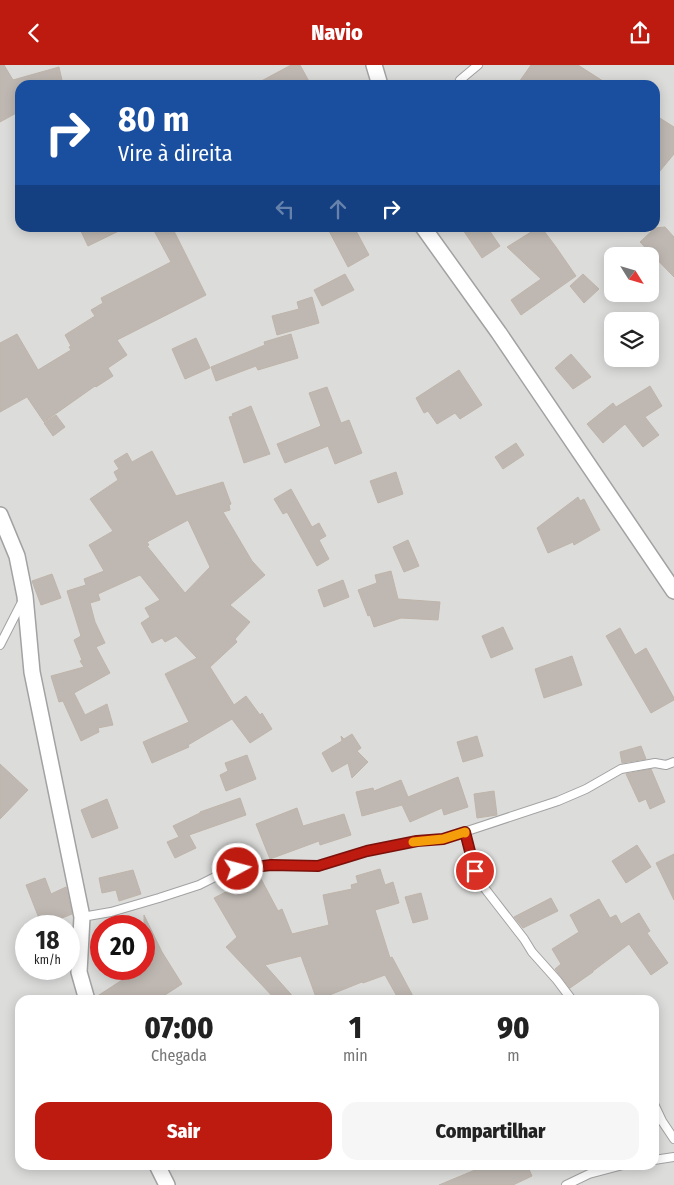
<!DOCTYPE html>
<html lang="pt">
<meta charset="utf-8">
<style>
body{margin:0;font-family:"Fira Sans Condensed",sans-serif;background:#f6f6f6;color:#222;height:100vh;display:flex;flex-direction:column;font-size:19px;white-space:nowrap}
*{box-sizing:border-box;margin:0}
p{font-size:16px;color:#767676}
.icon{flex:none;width:28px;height:28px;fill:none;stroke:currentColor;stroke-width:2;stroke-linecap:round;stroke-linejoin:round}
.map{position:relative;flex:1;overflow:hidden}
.panel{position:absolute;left:15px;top:930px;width:644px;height:175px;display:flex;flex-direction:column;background:#fff;border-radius:15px;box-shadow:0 2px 12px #0003}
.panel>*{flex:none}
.guide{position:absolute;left:15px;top:15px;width:645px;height:152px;border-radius:15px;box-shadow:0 2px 12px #0003;background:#1a4fa0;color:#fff;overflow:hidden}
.needle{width:32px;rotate:127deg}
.tools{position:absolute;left:604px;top:182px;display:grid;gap:10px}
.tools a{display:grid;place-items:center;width:55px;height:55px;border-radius:10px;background:#fff;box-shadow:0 2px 12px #0003;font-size:25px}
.speed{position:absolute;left:15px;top:850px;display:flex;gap:10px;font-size:25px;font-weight:700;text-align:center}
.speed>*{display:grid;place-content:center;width:65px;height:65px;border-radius:50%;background:#fff;box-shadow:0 2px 12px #0003;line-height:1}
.speed small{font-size:12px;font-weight:400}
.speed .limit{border:8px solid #d22;background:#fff;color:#111}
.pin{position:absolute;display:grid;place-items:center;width:42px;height:42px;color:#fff;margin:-21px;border:2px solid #fff;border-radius:50%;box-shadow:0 1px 5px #0007}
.me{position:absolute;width:55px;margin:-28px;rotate:83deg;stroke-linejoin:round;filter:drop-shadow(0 0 4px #0008)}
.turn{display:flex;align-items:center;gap:18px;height:105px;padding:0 20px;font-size:22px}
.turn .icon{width:65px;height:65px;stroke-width:2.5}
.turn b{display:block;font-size:35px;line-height:42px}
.lanes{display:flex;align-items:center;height:48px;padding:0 20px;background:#0003;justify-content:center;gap:25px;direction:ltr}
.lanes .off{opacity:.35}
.eta{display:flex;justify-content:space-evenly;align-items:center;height:85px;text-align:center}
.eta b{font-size:30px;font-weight:800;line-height:35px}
.primary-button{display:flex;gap:10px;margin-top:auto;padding:10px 20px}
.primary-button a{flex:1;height:58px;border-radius:15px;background:#bd1a10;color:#fff;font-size:20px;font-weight:800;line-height:58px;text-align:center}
.primary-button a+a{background:#f6f6f6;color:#222}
header{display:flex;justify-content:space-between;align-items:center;height:65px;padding:0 20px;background:#bd1a10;color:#fff;font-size:22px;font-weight:800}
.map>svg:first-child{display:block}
.residential{fill:#dcdcdb;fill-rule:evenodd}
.building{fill:#bfb8b2;stroke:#bfb4a9;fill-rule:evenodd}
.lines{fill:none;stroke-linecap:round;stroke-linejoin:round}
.lane-casing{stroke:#a2a2a2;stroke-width:10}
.street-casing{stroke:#a2a2a2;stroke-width:18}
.lane{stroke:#fff;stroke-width:8}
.street{stroke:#fff;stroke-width:15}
.route-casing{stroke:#7b110a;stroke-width:12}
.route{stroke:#bd1a10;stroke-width:9}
.slow{stroke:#f59e0b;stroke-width:9}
</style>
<header><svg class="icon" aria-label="back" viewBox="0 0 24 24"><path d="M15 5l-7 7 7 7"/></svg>Navio<svg class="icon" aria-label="share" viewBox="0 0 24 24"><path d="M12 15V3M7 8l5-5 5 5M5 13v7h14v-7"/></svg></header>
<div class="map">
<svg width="674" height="1120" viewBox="0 0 674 1120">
<rect width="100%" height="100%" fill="#efece5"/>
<path class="residential" d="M0,0H674V1120H0ZM20,20H655V162H20ZM612,191H650V229H612ZM612,256H650V294H612ZM26,861H69V904H26ZM101,861H144V904H101ZM20,935H654V1100H20Z"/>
<path class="building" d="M0,0H4L13,15L59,2L63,20H20V46L0,57Z
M291,0H300L311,20H254Z
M531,0H578L609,20H517Z
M655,50L674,62V89L655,112Z
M79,162H127L88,181Z
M152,162H172L206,230L117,275L127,290L108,303L113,311L96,322L95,321L44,357L27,332L0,347V278L17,269L38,305L71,285L69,282L71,281L65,270L95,251L91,245L103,238L101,233L171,197Z
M327,162H354L369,190L348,202Z
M461,162H487L500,181L482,193Z
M539,162H541L556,182L576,211L521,250L511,235L541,214L507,182Z
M665,162L674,172V212L640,177L655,163Z
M345,209L354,225L322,241L314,225Z
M583,209L599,224L584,238L570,221Z
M312,232L319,258L277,270L272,251L299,244L297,237Z
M291,269L298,293L258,305L256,301L216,316L211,302L265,280L264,277Z
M196,273L210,303L185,314L172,284Z
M571,289L591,312L573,324L555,303Z
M459,305L482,340L460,354L455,348L437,359L428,346L424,348L416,333Z
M650,321L662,341L645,352L659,370L643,382L625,359L603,378L587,359L613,338L616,342Z
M327,322L341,358L349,355L362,388L335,399L328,381L285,398L277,379L321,361L309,328Z
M251,341L270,389L244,398L229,352L233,351L232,349Z
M56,350L65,362L53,371L44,358Z
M516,378L524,390L503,404L495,392Z
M152,386L176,431L223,417L231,439L229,440L230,445L223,447L252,496L265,510L230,540L250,557L235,574L237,577L210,602L234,640L246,631L260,650L262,648L272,664L250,678L232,654L188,680L189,682L152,698L143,677L189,657L165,609L197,593L176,571L165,577L162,573L152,578L141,558L150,552L145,543L160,535L140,510L98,529L100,535L90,538L95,557L105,578L96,582L110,608L74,628L85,650L107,639L113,660L98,663L99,667L81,676L63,636L59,637L51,611L84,602L80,596L82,595L74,575L81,571L67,526L86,520L84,514L104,506L89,480L113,466L90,434L118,415L114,407L119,404L114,396L127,388L132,397ZM188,455L210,502L185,528L147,481L149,480L147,477Z
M396,407L403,429L378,438L370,416Z
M291,424L312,462L319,458L326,471L319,475L329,494L317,501L287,447L283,449L274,434Z
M578,432L580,436L584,434L600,465L574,480L573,477L548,488L537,463Z
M408,475L419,501L404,507L393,482Z
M391,506L398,534L440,537L438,555L401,553L374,562L370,550L368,551L358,525L377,518L375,510Z
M52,509L61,533L41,540L32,516Z
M343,515L349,532L324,542L318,525Z
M503,562L513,584L491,593L482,571Z
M620,563L635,590L646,583L674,633V635L651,648L606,571Z
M572,591L582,620L544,633L535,604Z
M352,669L361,683L357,686L368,697L352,713L348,698L332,707L322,688L342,676L341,671L344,674Z
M477,671L483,691L463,697L457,677Z
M641,681L646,694L622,698L620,687Z
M247,690L256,714L226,726L220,710L228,706L225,698Z
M0,699L28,725L0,754Z
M651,704L665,737L650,744L646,734L639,737L626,709Z
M458,712L468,742L444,750L442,743L410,757L402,740L362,751L356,727L373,723L374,726L401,715L408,732Z
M494,726L497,750L477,753L474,729Z
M240,733L246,750L189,770L196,783L175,793L167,777L179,772L173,761L200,748V747Z
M107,734L118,763L92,773L81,745Z
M297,743L303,761L344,749L351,770L320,780L319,776L270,794L256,759Z
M637,780L651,802L626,818L612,796Z
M674,789V835L656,798Z
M380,804L385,820L393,817L399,838L375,845L390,893L392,892L415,935H399L385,910L363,918L362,917L317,935L301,891L265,900L296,935H276L226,882L237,872L214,833L259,810L278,846L282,844L292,869L329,860L323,830L352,824L351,820L358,818L356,811Z
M133,805L141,829L119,836L116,825L102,828L99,813Z
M45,813L51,829L66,822L72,849L42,861L26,820Z
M421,828L428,854L413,858L405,832Z
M551,833L558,846L523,863L514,852Z
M599,834L610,853L616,850L621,859L639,848L650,866L647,868L668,898L651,910L629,879L593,906V907L570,923L555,904L561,899L552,884L579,867L570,850Z
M144,850L162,887L182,919L165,930L169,935H96V932L139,904H144Z
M487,1100H527L532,1111L513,1120H439Z"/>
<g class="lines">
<g class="lane-casing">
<path id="lane" d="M458,20L460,15L478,0
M0,580L23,535
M465,767L475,806L486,825L524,874L532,887L557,915L572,935
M82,852L111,847L159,833L199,820L227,806L271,800L318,801L367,786L417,776L443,774L558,736L586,724L621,704L655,698L666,700L674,697
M654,1039L662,1056L674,1074
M654,1095L674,1092
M566,1120L589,1109L623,1100"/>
</g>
<g class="street-casing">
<path id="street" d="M374,0L380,20
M423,162L499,268L674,526
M0,450L17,491L25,531L32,607L82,852L79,907L87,935
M157,1100L167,1120"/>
</g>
<use href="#lane" class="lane"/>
<use href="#street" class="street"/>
</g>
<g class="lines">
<g class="route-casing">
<path id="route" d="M238,804L271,800L318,801L367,786L417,776L443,774L465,767L475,806"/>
</g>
<use href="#route" class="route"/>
<path class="slow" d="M413,777L443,774L465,767V768"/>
</g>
</svg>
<div class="tools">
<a><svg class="needle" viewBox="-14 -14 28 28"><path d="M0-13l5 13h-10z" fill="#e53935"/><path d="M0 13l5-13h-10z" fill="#767676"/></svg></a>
<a><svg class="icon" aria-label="layers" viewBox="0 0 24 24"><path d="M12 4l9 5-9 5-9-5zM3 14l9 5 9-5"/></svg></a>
</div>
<div class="speed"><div>18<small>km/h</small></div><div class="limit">20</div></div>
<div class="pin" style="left:475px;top:806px;background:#d93025"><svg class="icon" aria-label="arrive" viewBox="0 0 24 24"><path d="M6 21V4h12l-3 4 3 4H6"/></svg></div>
<svg class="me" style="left:238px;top:804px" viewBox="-20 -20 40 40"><circle r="17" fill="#bd1a10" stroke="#fff" stroke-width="3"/><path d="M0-11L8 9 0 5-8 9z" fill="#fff"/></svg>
<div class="guide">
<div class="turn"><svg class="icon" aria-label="right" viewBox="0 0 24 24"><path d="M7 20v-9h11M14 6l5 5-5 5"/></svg><div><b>80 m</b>Vire à direita</div></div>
<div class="lanes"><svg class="icon off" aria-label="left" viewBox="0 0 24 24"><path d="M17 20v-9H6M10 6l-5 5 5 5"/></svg><svg class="icon off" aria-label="ahead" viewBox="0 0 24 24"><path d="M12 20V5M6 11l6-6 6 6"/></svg><svg class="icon" aria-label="right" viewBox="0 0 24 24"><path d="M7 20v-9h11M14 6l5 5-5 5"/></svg></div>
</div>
<section class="panel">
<div class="eta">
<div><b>07:00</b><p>Chegada</p></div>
<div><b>1</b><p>min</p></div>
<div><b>90</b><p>m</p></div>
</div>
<div class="primary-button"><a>Sair</a><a>Compartilhar</a></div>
</section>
</div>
